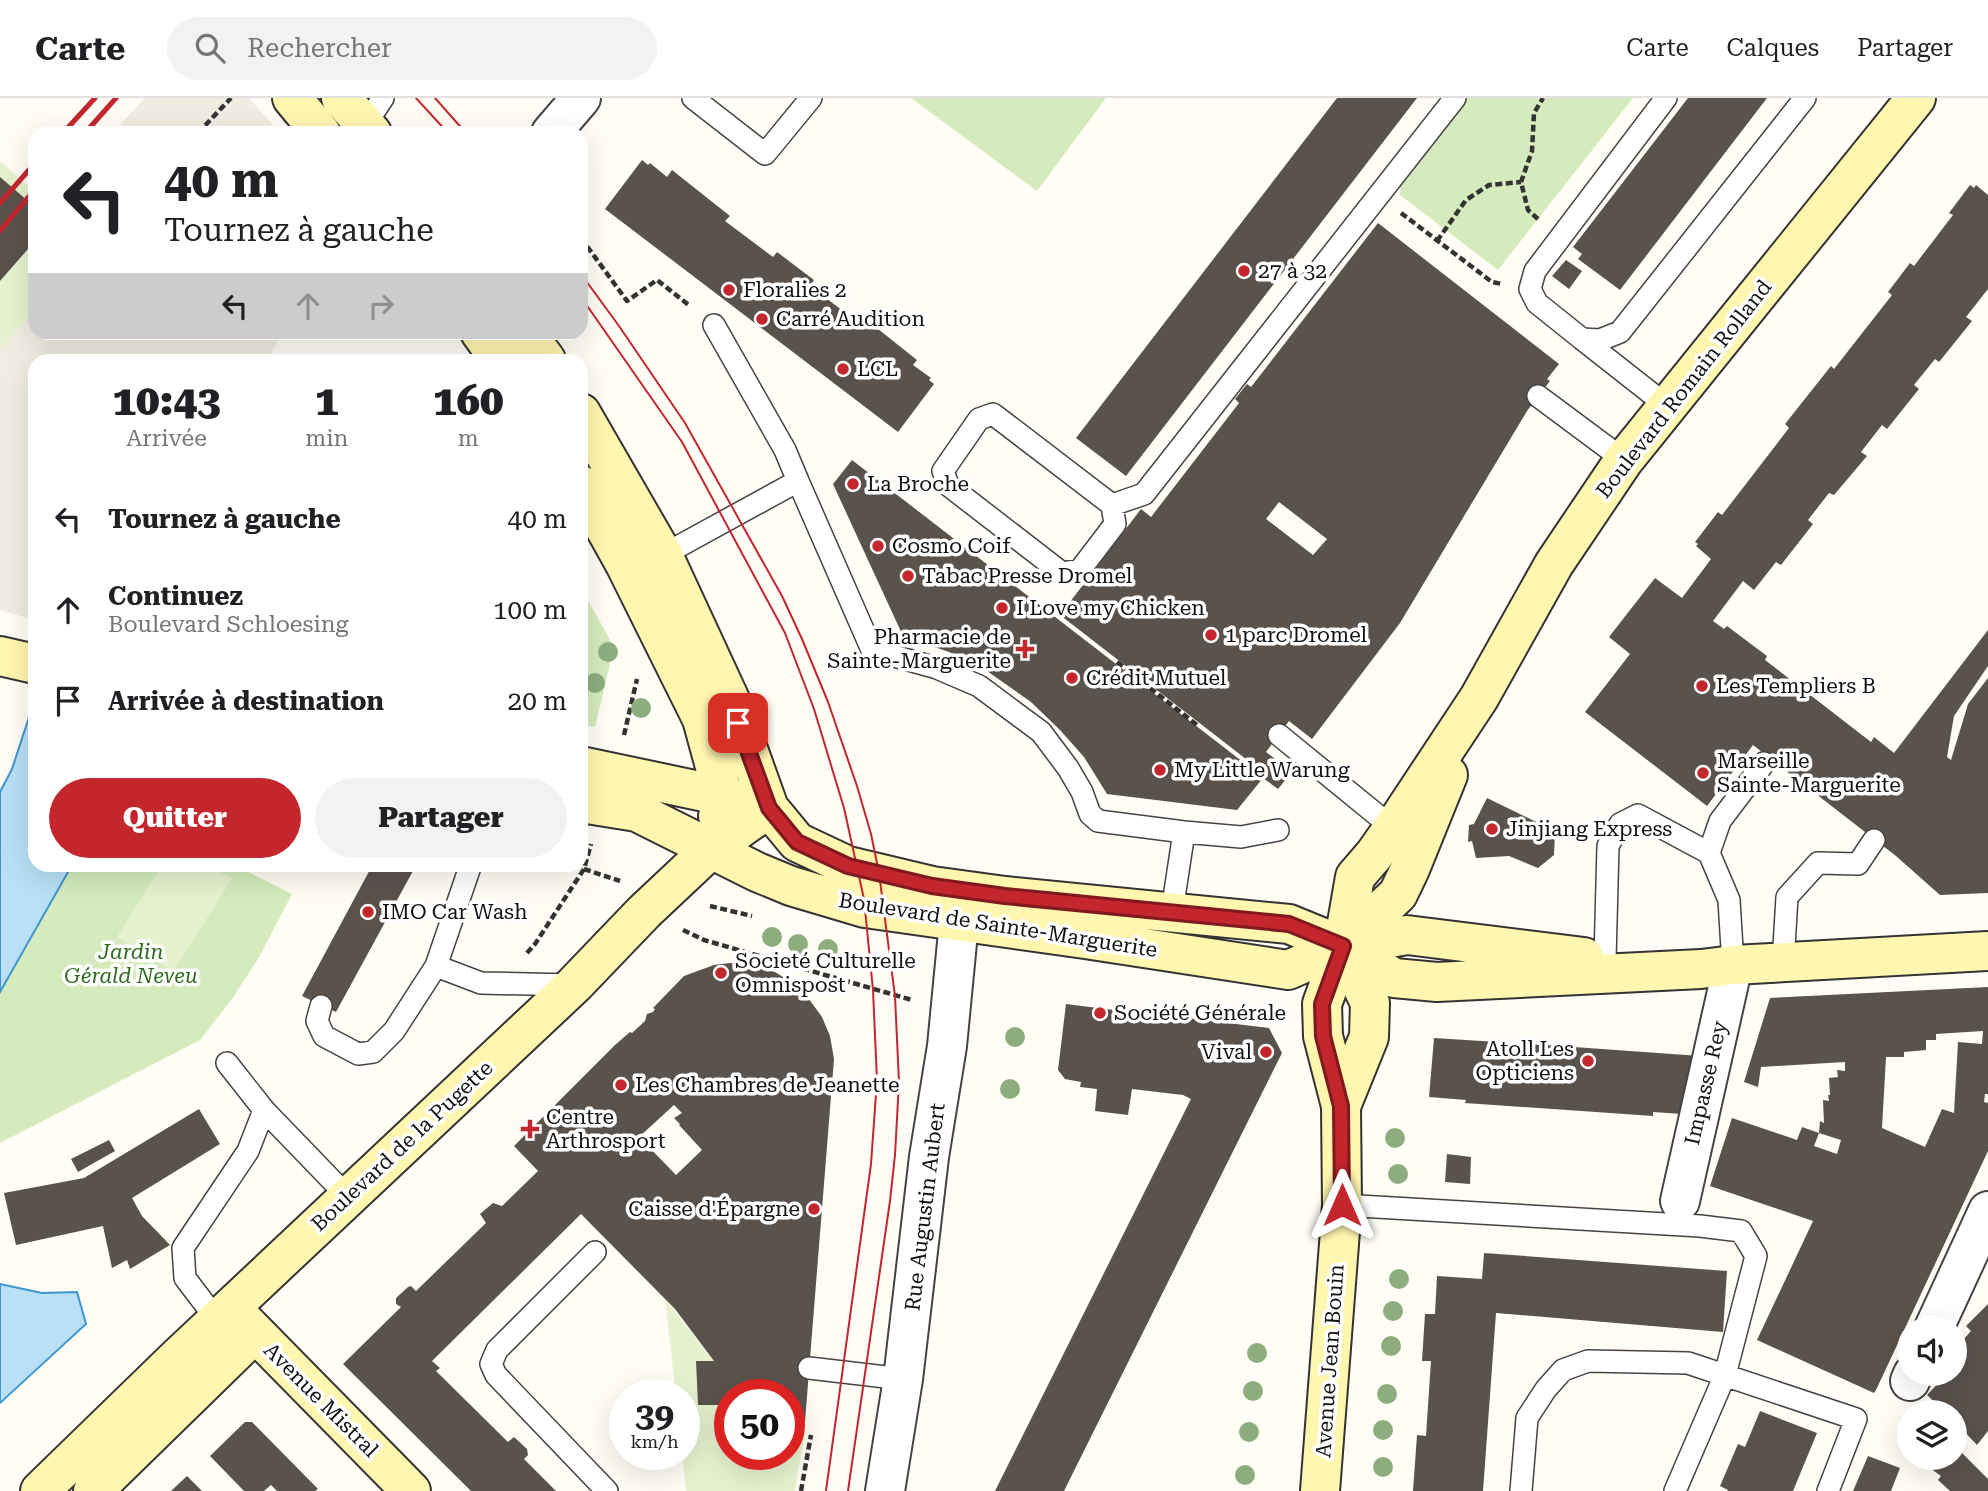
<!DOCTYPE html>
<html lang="fr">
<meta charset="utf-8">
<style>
body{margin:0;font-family:"Roboto Serif",serif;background:#f2f2f2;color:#202124;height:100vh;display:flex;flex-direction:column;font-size:26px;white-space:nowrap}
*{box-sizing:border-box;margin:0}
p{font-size:23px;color:#757577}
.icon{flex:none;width:38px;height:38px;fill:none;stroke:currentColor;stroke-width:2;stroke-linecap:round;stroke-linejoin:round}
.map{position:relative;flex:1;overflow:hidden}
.drawer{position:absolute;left:28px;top:256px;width:560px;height:518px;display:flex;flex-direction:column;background:#fff;border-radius:21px;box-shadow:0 7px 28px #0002}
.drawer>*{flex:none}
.guide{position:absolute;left:28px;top:28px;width:560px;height:214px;border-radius:21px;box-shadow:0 7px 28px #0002;background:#fff;color:#202124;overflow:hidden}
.tools{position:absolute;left:1897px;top:1218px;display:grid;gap:14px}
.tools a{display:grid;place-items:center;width:70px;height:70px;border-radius:50%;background:#fff;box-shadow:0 7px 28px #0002;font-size:35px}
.speed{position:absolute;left:609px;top:1281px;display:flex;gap:14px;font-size:35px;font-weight:700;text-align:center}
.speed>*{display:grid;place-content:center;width:91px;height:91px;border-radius:50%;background:#fff;box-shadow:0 7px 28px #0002;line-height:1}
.speed small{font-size:18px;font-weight:400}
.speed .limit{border:10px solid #d22;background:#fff;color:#111}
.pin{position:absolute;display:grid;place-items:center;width:60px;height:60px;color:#fff;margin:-30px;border-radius:14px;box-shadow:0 4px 10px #0006}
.me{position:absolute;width:77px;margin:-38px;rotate:0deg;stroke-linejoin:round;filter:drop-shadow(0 0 5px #0008)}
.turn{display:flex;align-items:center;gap:24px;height:147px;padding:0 21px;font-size:32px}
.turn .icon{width:91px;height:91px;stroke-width:2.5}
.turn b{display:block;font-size:49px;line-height:60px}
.lanes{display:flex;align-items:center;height:66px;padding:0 21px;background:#0003;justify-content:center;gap:35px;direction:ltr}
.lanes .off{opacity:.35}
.eta{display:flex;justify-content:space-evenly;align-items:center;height:119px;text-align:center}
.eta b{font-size:42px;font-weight:800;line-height:49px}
.primary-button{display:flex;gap:14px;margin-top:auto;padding:14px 21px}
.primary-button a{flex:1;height:80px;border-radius:42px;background:#c4262e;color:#fff;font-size:28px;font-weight:800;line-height:80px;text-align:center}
.primary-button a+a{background:#f2f2f2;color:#202124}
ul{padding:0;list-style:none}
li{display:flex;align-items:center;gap:21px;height:91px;padding:0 21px}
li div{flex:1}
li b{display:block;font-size:26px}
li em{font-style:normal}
header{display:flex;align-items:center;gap:42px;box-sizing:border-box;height:98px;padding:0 35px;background:#fff;border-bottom:2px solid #e0e0e0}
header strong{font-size:33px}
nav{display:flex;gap:38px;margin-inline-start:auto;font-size:24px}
.search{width:490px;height:63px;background:#f2f2f2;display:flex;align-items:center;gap:18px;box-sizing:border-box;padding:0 24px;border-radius:38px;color:#757577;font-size:26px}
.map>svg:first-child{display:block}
.green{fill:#d5ebbd}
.pitch{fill:#e6f2cf;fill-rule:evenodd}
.plaza{fill:#f1ede2}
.water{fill:#b9e0f7;stroke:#3f96cf;stroke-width:2}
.building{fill:#5a524d;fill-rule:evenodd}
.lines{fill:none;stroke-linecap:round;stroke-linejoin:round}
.lane-casing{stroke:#444;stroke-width:24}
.street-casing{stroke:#444;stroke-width:42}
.secondary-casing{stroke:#333;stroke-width:42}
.path{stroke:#333;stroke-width:4.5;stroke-dasharray:7 3.5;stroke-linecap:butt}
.lane{stroke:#fff;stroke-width:21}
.street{stroke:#fff;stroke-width:38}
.secondary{stroke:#fff6b0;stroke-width:38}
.tram{stroke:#c4262e;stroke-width:2}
.rail{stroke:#c4262e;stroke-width:5}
.tree{fill:#8dad7f}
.route-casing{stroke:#7f191e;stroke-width:18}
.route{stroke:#c4262e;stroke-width:12}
.poi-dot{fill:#c4262e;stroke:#fff;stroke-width:2.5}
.labels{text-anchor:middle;stroke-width:7;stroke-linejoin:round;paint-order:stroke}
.poi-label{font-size:21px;fill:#111;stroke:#fff;text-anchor:start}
.street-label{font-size:21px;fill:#111;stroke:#fff}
.park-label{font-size:21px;font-style:italic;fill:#2f6b1f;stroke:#fff}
</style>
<header>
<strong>Carte</strong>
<div class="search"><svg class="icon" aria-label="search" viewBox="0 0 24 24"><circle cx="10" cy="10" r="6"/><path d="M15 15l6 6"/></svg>Rechercher</div>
<nav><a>Carte</a><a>Calques</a><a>Partager</a></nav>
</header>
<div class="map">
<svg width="1988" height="1393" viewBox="0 0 1988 1393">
<rect width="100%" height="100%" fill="#fffdf5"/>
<path class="green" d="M911,0H1106L1037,93Z
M1467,0H1633L1498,172L1400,97L1401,86Z
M581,490L614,549L595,629L581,626Z
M72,767H235L292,796L258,861L232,901L200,942L0,1045V894Z"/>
<path class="pitch" d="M0,63L35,94V212L0,252Z
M162,767H208L232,781L173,873L117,839Z
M665,1201L714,1263L808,1285L804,1341L795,1393H686L682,1356H684V1297H676ZM730,1297H789V1356H730Z"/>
<path class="plaza" d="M145,0H249L280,35H112Z
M35,212V234L282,235L267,262H35V522L0,512V252Z"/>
<path class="water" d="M32,610L35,611V766L72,767L0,894V694L12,671Z
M0,1186L42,1195L77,1194L86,1226L0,1305Z"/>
<path class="building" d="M1337,0H1417L1126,378L1076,340Z
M1688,0H1767L1620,192L1578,161L1582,156L1573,149Z
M642,62L648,67L650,65L667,79L672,72L730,118L725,123L773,159L777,154L785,160L814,182L810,188L859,225L863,219L917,262L913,267L931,280L929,282L934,286L898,334L605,111Z
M0,79L35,109V143L0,183Z
M1970,87L1974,90L1976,87L1988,97V191L1966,219L1972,223L1939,264L1935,261L1914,287L1919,291L1887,331L1882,327L1861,354L1867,358L1834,397L1829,395L1808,422L1813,426L1781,467L1776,464L1754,492L1743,483L1713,523L1724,531L1727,528L1767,558L1765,562L1871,644L1874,639L1894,655L1988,532V568L1954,618L1947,659L1951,662L1968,606L1988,580V795L1940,797L1896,758L1753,647L1707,708L1585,614L1630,556L1609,539L1655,480L1682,500L1711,461L1696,448L1698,446L1695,444L1718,414L1722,417L1789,330L1785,326L1831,268L1834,271L1892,197L1888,194L1910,165L1914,168L1953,117L1949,115Z
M1378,125L1559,266L1547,281L1550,283L1527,313L1400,525L1312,641L1289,623L1266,654L1292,674L1278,691L1263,680L1237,712L1107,696L1084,659L1060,632L1031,604L987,573L949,554L903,538L833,386L852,362L1252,671L1255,668L1060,517L1141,411L1151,419L1239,305L1235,301L1247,286L1251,289ZM1279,404L1327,441L1313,457L1266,421Z
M1566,162L1582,173L1569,191L1552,178Z
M1487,700L1555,733L1554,757L1538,770L1509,758L1476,760L1472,743L1468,744L1469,727L1474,726Z
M373,766H405L414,771L336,914L302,898Z
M730,865L757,868L775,874L796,887L806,897L822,919L830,938L834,961L805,1323L789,1322V1297H730V1307H698L696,1263H714L675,1211L581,1116L432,1263L440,1270L436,1273L508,1344L514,1339L527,1351L528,1357L524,1361L556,1393H471L343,1266L401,1209L396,1206V1200L408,1189L411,1188L416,1193L486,1125L480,1116L493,1105L502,1108L538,1073L514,1048L615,947L630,934L632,935L645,923L647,916L653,914L655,911L653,910L684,878L714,867ZM674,1007L682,1015L674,1020L680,1026L679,1027L702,1052L676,1077L639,1039Z
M1988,889V996H1985L1984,1004L1988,1005V1053L1876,1292L1874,1295L1757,1242L1813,1123L1710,1088L1732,1020L1797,1042L1802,1029L1819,1035L1814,1048L1837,1056L1841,1042L1819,1035L1820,1023L1824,1025L1823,1002L1829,1003L1828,997H1830L1829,980L1838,979L1837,972L1845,973V964L1761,969L1758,989L1744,984L1770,900ZM1983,933L1982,946L1958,944L1954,1015L1942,1011L1925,1049L1882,1030L1886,959H1904V954L1926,952V942H1936V936Z
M1066,906L1122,913V910L1170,915V918L1269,930L1282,955L1064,1393H995L1191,1001L1183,997L1132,991L1128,1017L1095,1013L1097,991L1080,989L1081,984L1065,981L1058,972Z
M1434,940L1560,948L1700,958L1682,1016L1653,1014V1018L1465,1005L1466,1002L1429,999Z
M199,1011L220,1046L132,1100L142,1118L170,1147L130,1171L127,1162L112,1170L103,1128L16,1147L4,1095L84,1080Z
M109,1042L115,1053L78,1074L71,1061Z
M1447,1056L1471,1059L1470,1086L1445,1084Z
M1484,1155L1727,1173L1723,1234L1496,1215L1483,1393H1413L1417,1337L1426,1338L1431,1263H1422L1425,1216H1435L1437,1178L1482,1181Z
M1988,1206V1333L1977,1347L1955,1324V1314H1945L1927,1297L1947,1276H1955V1268L1957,1266L1955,1263V1251L1971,1233L1966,1228Z
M1760,1313L1817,1335L1793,1393H1727L1728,1392L1720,1388L1738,1346L1745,1349Z
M245,1324H252L318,1391L315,1393H277L271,1387L264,1393H244L210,1358Z
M1955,1348L1988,1381V1393H1950L1938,1382L1941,1378L1927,1368L1929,1360H1955Z
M1868,1358L1900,1370L1891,1393H1853Z
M187,1378L202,1393H171Z"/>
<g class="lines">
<g class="lane-casing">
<path id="lane" d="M693,0L765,56L811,0
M1666,0L1535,173L1530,191L1537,205L1582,241L1600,242L1620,234L1805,0
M361,33L383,0
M1582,241L1666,307
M1538,298L1624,362
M993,316L1112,407L1115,426L1080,472L1062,475L948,387L943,373L979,321Z
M798,383L872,552L937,570L979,588L1041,634L1068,670L1082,694L1090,716L1098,723L1184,734L1172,813
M1112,407L1144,396L1455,0
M663,457L798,383L785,352L714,227
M1279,637L1393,730
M1184,734L1241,739L1278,732
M1605,861L1608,748L1620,726L1638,717L1709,755
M1783,865L1787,799L1818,765L1858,766L1874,742
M1733,867L1729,802L1709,755L1720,723L1764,665
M436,868L481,885L574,887
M321,908L317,923L324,938L358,956L373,954L394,933L436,868L471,766
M264,1012L348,1099
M1342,1107L1700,1128L1741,1133L1756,1158L1725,1277L1675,1393
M595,1154L497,1252L491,1266L496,1277L607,1393
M217,1222L185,1180L183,1150L248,1053L264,1012L227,965
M809,1270L903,1281
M1521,1393L1527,1320L1546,1291L1563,1272L1588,1263L1688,1265L1856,1321L1828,1393"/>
</g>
<g class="street-casing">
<path id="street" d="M551,35L581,0
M1680,1103L1733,867
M1934,1230L1988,1113
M1910,1283L1913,1276
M885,1393L903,1281L929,1059L947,948L959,824"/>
</g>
<g class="secondary-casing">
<path id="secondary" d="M292,0L321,35
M341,0L372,35
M480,234L500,262
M525,234L546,262
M581,315L663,457L731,604L769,710
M581,387L625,466L702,621L723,698L718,718
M0,558L35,566
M581,668L723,698L769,710L797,744L848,768L932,788L1005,798L1289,826L1343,848L1394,880L1437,884L1701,871L1733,867L1988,853
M581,705L637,714L757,774L791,788L865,810L1085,841L1288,872L1343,848L1407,837L1584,859
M1343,848L1398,796L1410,771L1448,677
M1341,1008L1369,939L1370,905L1343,848
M231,1210L411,1393
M40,1393L178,1259L574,887L644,814L711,751L769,710
M93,1393L255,1235
M1320,1393L1342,1107L1341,1008L1323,938L1322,906L1343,848L1355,779L1374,757L1393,730L1479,600L1554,466L1624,362L1916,0"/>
</g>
<path class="path" d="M198,35L231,0
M1401,115L1492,184L1502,186
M1538,121L1528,112L1521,84L1532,53L1534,15L1543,0
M581,140L627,203L657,182L690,208
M1437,143L1466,102L1489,87L1521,84
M1117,564L1197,627
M624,637L637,581
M584,771L620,783
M710,808L752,818
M683,832L704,842L912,902
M527,855L535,846L584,771L591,746
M801,1393L811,1337"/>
<use href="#lane" class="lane"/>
<use href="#street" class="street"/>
<use href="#secondary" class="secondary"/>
<path class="tram" d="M416,0L448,35
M435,0L466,35
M581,176L619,228L685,325L782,498L802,541L828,604L857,688L871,736L879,775L895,898L899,984L895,1057L890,1103L848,1393
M581,199L682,344L785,535L814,611L844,710L864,801L873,892L877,982L871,1066L826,1393"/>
<path class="rail" d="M63,35L95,0
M85,35L116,0
M0,105L35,65
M0,133L35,91"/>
</g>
<g class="tree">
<circle cx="608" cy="554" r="10"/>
<circle cx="595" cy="585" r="10"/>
<circle cx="641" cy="610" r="10"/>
<circle cx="772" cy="839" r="10"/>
<circle cx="798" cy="846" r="10"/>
<circle cx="828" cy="851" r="10"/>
<circle cx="1015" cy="939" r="10"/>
<circle cx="1010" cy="991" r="10"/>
<circle cx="1395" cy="1040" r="10"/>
<circle cx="1398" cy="1076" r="10"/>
<circle cx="1399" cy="1181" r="10"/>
<circle cx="1393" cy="1213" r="10"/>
<circle cx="1391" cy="1248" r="10"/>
<circle cx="1257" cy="1255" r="10"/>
<circle cx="1253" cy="1293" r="10"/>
<circle cx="1387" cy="1296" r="10"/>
<circle cx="1383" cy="1332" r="10"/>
<circle cx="1249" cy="1334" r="10"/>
<circle cx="1383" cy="1369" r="10"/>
<circle cx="1245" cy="1377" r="10"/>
</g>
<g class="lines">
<g class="route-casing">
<path id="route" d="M738,625L769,710L797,744L848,768L932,788L1005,798L1289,826L1343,848L1322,906L1323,938L1341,1008L1342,1107"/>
</g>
<use href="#route" class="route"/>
</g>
<g class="poi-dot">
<circle cx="1244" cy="173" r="7"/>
<circle cx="729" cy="192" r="7"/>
<circle cx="762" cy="221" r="7"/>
<circle cx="843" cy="271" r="7"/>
<circle cx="853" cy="386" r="7"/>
<circle cx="878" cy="448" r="7"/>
<circle cx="908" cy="478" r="7"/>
<circle cx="1002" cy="510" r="7"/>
<circle cx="1211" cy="537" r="7"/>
<path d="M1021.5 540.5h7v7h7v7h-7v7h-7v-7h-7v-7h7z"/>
<circle cx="1072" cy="580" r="7"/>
<circle cx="1702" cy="588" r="7"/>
<circle cx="1160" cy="672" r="7"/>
<circle cx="1703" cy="675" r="7"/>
<circle cx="1492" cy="731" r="7"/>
<circle cx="368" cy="814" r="7"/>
<circle cx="721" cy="875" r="7"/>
<circle cx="1100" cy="915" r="7"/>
<circle cx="1266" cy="954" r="7"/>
<circle cx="1588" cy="963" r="7"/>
<circle cx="621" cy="987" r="7"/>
<path d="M526.5 1020.5h7v7h7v7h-7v7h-7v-7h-7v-7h7z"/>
<circle cx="814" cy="1111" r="7"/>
</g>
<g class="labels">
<g class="poi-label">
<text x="1258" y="180">27 à 32</text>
<text x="743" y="199">Floralies 2</text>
<text x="776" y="228">Carré Audition</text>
<text x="857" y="278">LCL</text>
<text x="867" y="393">La Broche</text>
<text x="892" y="455">Cosmo Coif</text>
<text x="922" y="485">Tabac Presse Dromel</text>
<text x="1016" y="517">I Love my Chicken</text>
<text x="1225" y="544">1 parc Dromel</text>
<text x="1011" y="546" text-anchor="end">Pharmacie de<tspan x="1011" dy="24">Sainte-Marguerite</tspan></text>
<text x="1086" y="587">Crédit Mutuel</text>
<text x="1716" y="595">Les Templiers B</text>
<text x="1717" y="670">Marseille<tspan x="1717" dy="24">Sainte-Marguerite</tspan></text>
<text x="1174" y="679">My Little Warung</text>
<text x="1506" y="738">Jinjiang Express</text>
<text x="382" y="821">IMO Car Wash</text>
<text x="735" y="870">Societé Culturelle<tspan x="735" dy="24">Omnispost</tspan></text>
<text x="1114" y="922">Société Générale</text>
<text x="1574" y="958" text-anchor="end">Atoll Les<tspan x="1574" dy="24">Opticiens</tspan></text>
<text x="1252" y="961" text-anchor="end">Vival</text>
<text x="635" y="994">Les Chambres de Jeanette</text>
<text x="546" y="1026">Centre<tspan x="546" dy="24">Arthrosport</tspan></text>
<text x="800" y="1118" text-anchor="end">Caisse d'Épargne</text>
</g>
<g class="street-label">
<text transform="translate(1684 291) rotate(-52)" y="7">Boulevard Romain Rolland</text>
<text transform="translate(998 827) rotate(9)" y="7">Boulevard de Sainte-Marguerite</text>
<text transform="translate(1706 985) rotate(-77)" y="7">Impasse Rey</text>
<text transform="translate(402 1048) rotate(-43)" y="7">Boulevard de la Pugette</text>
<text transform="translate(925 1109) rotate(-83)" y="7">Rue Augustin Aubert</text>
<text transform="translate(1330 1263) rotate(-86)" y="7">Avenue Jean Bouin</text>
<text transform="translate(321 1302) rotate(45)" y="7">Avenue Mistral</text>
</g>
<g class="park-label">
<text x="131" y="861">Jardin<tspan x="131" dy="24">Gérald Neveu</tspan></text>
</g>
</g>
</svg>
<div class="tools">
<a><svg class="icon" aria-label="sound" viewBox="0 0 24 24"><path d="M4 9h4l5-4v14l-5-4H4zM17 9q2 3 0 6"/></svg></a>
<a><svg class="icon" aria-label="layers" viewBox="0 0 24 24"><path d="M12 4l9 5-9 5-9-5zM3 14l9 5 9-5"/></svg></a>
</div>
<div class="speed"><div>39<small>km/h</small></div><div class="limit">50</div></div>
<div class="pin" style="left:738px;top:625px;background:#d93025"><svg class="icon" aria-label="arrive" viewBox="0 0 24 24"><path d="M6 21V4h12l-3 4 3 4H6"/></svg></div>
<svg class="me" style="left:1342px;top:1107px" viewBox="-20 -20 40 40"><path d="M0-17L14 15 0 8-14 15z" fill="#c4262e" stroke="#fff" stroke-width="4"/></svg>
<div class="guide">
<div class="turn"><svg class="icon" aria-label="left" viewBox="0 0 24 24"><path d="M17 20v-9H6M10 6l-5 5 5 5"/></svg><div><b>40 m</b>Tournez à gauche</div></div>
<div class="lanes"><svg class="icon" aria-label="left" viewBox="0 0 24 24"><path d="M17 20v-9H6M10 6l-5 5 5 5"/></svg><svg class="icon off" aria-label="ahead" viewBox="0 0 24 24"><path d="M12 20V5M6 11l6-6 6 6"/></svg><svg class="icon off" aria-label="right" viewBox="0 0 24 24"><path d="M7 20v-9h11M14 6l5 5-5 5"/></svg></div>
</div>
<section class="drawer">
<div class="eta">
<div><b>10:43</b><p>Arrivée</p></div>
<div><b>1</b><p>min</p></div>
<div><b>160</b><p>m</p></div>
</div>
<ul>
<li><svg class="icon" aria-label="left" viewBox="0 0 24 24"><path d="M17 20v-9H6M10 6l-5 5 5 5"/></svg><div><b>Tournez à gauche</b></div><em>40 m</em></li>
<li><svg class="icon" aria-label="ahead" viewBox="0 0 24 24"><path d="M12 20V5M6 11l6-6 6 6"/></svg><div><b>Continuez</b><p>Boulevard Schloesing</p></div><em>100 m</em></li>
<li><svg class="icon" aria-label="arrive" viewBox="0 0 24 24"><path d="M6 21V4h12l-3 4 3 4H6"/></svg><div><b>Arrivée à destination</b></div><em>20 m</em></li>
</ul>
<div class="primary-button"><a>Quitter</a><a>Partager</a></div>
</section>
</div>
